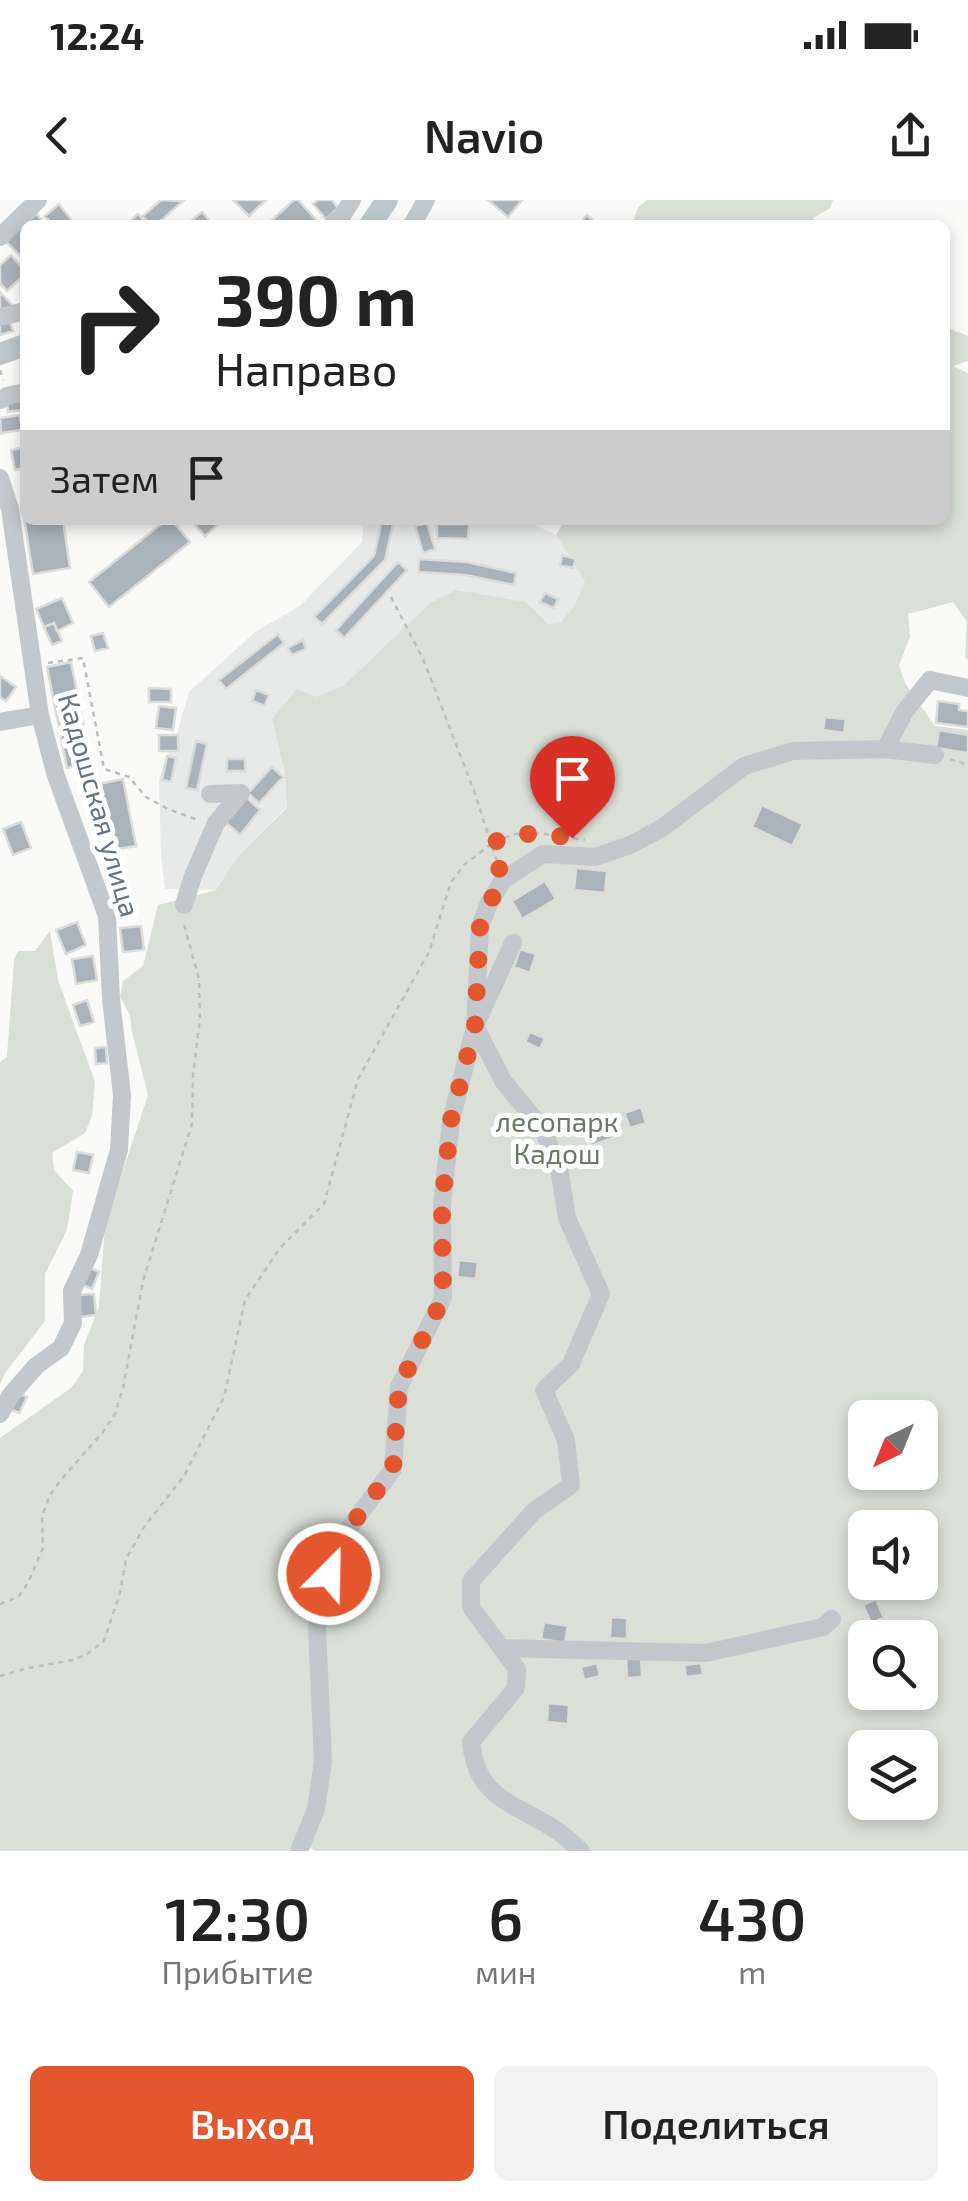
<!DOCTYPE html>
<html lang="ru">
<meta charset="utf-8">
<style>
body{margin:0;font-family:"Exo 2",sans-serif;background:#f2f2f2;color:#222;height:100vh;display:flex;flex-direction:column;font-size:38px;white-space:nowrap}
*{box-sizing:border-box;margin:0}
p{font-size:32px;color:#767676}
.icon{flex:none;width:55px;height:55px;fill:none;stroke:currentColor;stroke-width:2;stroke-linecap:round;stroke-linejoin:round}
.map{position:relative;height:1651px;overflow:hidden}
.drawer{display:flex;flex-direction:column;background:#fff;flex:1}
.drawer>*{flex:none}
.top-card{position:absolute;left:20px;top:20px;width:930px;height:305px;border-radius:15px;box-shadow:0 5px 15px #0003;background:#fff;color:#222;overflow:hidden}
.needle{width:65px;rotate:223deg}
.fabs{position:absolute;left:848px;top:1200px;display:grid;gap:20px}
.fabs a{display:grid;place-items:center;width:90px;height:90px;border-radius:15px;background:#fff;box-shadow:0 5px 15px #0003;font-size:50px}
.pin{position:absolute;display:grid;place-items:center;width:85px;height:85px;color:#fff;margin:-102px -42px;border-radius:50% 50% 50% 0;rotate:-45deg;box-shadow:0 0 10px #0007}
.pin .icon{rotate:45deg}
.me{position:absolute;width:110px;margin:-55px;rotate:23deg;stroke-linejoin:round;filter:drop-shadow(0 0 8px #0008)}
.turn{display:flex;align-items:center;gap:35px;height:210px;padding:0 30px;font-size:45px}
.turn .icon{width:130px;height:130px;stroke-width:2.5}
.turn b{display:block;font-size:70px;line-height:85px}
.then{display:flex;align-items:center;height:95px;padding:0 30px;background:#0003;gap:20px;font-size:38px}
.eta{display:flex;justify-content:space-evenly;align-items:center;height:170px;text-align:center}
.eta b{font-size:60px;font-weight:600;line-height:70px}
.primary-button{display:flex;gap:20px;margin-top:auto;padding:20px 30px}
.primary-button a{flex:1;height:115px;border-radius:15px;background:#e4572e;color:#fff;font-size:40px;font-weight:600;line-height:115px;text-align:center}
.primary-button a+a{background:#f2f2f2;color:#222}
.status{display:flex;justify-content:space-between;align-items:center;height:70px;padding:0 50px;background:#fff;direction:ltr}
.status svg{height:28px;fill:currentColor}
header{display:flex;justify-content:space-between;align-items:center;height:130px;padding:0 30px;background:#fff;font-size:45px;font-weight:600}
.map>svg:first-child{display:block}
.built{fill:#e8e9e9}
.green{fill:#dadfd7;fill-rule:evenodd}
.lines{fill:none;stroke-linecap:round;stroke-linejoin:round}
.river{stroke:#bbc7cb;stroke-width:22}
.building{fill:#aab3b9;stroke:#dcdcda;stroke-width:2.5}
.path{stroke:#bbbfc2;stroke-width:2.5;stroke-dasharray:5 5;stroke-linecap:butt}
.minor{stroke:#c3c8cc;stroke-width:18}
.route{stroke:#e4572e;stroke-width:18;stroke-dasharray:0 32.4}
.labels{text-anchor:middle;stroke-width:10;stroke-linejoin:round;paint-order:stroke}
.street-label{font-size:28px;fill:#657683;stroke:#fff}
.park-label{font-size:28px;fill:#687a64;stroke:#fff}
</style>
<div class="status"><b>12:24</b><svg viewBox="0 0 49 12"><path d="M0 12V9h3v3zM5 12V6h3v6zM10 12V3h3v9zM15 12V0h3v12zM26 1h20v11H26zM47 4h2v5h-2z"/></svg></div>
<header><svg class="icon" aria-label="back" viewBox="0 0 24 24"><path d="M15 5l-7 7 7 7"/></svg>Navio<svg class="icon" aria-label="share" viewBox="0 0 24 24"><path d="M12 15V3M7 8l5-5 5 5M5 13v7h14v-7"/></svg></header>
<div class="map">
<svg width="968" height="1651" viewBox="0 0 968 1651">
<rect width="100%" height="100%" fill="#fafaf8"/>
<path class="built" d="M364,320H525L556,335L585,381L574,406L560,423L548,424L526,402L429,404L343,486L272,519L285,573L287,607L238,656L216,690L165,689L161,656L159,579L178,530L189,492L255,432L301,405L362,342Z"/>
<path class="green" d="M647,0H833L830,8L813,18L816,25H632L638,7Z
M945,127L968,136V161L953,166L968,173V460L965,457L967,422L953,402L908,414L910,437L899,465L905,483L935,526L968,530V1651H314L307,1644L288,1651H0V1238L71,1188L83,1171L84,1145L99,1107L105,1025L148,895L132,832L130,815L120,797L123,781L143,766L158,705L216,690L238,656L287,608L285,573L272,519L297,489L316,497L343,486L429,404L456,390L526,402L548,424L560,423L574,406L585,381L556,335L565,320H945ZM865,1218H920V1272H865ZM865,1328H920V1382H865ZM865,1438H920V1492H865ZM865,1548H920V1602H865Z
M50,731L58,780L95,882L92,916L85,933L52,953L54,970L73,991L67,1030L45,1074V1121L5,1173L0,1184V862L7,857L14,760L18,751H35Z"/>
<g class="lines">
<path class="river" d="M370,25L387,0
M0,154L25,145"/>
</g>
<path class="building" d="M161,0L183,1L156,25H151L143,16Z
M233,0H266L249,16Z
M294,0H298L318,22L315,25H274L271,21Z
M318,0H332L338,8L326,19L313,4Z
M488,0H522L508,17Z
M59,4L73,22L69,25H53L45,16Z
M202,12L210,21L205,25H186Z
M36,14L46,25H29L27,22Z
M138,14L147,25H126Z
M587,15L598,25H578Z
M22,25L25,29L24,59L6,42Z
M11,55L25,71V74L7,91L0,83V65Z
M0,92L14,107L0,110Z
M9,118L13,131L0,135V120Z
M22,199L23,210L8,212L7,200Z
M20,215L22,230L1,233L0,218Z
M25,247V268L15,270L11,250Z
M23,311H25V320H63L70,368L33,374Z
M166,320H172L190,342L109,407L89,382Z
M191,320H223L205,336Z
M382,320H394L385,360L322,424L314,417L374,356Z
M427,323L435,349L423,353L415,326Z
M437,324H469L468,339L437,338Z
M562,355L576,359L573,368L560,365Z
M419,359L467,362L516,373L514,385L466,375L418,372Z
M398,362L407,370L344,438L336,430Z
M545,393L558,399L554,408L540,402Z
M62,398L73,423L57,431L54,423L44,427L36,409Z
M54,423L62,441L52,445L44,427Z
M103,433L108,448L95,451L91,436Z
M278,434L284,443L226,489L219,480Z
M303,440L306,449L292,455L288,448Z
M71,462L91,563L67,568L47,467Z
M0,476L16,487L6,501L0,497Z
M149,488L171,489V502H149Z
M256,490L269,495L265,506L252,501Z
M938,501L959,504V510L968,511V527L936,523Z
M159,506L176,508L173,530L156,528Z
M825,517L846,519L844,533L823,530Z
M939,530L968,535V553L936,548Z
M159,535H178V551H159Z
M196,541L207,544L197,590L186,588Z
M167,556L176,558L171,582L162,580Z
M227,559H245V571H227Z
M272,567L283,577L259,603L248,593Z
M123,579L136,646L112,650L99,584Z
M247,598L260,610L240,635L223,620Z
M762,605L803,624L792,646L752,627Z
M21,622L31,648L13,655L3,629Z
M576,668L607,671L605,693L574,690Z
M545,681L556,699L522,719L512,701Z
M77,722L86,745L66,754L56,730Z
M141,726L144,750L123,752L120,728Z
M520,749L536,754L530,773L514,767Z
M93,756L97,780L76,784L72,759Z
M87,800L94,822L80,826L73,805Z
M530,832L545,838L540,849L525,842Z
M106,847L107,863L96,864L95,848Z
M641,907L646,923L630,928L624,913Z
M604,917L612,938L591,946L583,924Z
M77,952L93,955L89,973L73,970Z
M459,1060L478,1062L476,1079L457,1077Z
M88,1067L99,1072L92,1089L81,1084Z
M94,1094L96,1115L80,1117L78,1095Z
M18,1193L27,1197L19,1213L10,1209Z
M865,1361V1382L860,1386L849,1372Z
M876,1399L884,1418L871,1423L863,1405Z
M611,1417L627,1418V1439L610,1438Z
M544,1422L568,1426L565,1443L541,1439Z
M641,1456L642,1477L627,1478L626,1457Z
M597,1463L600,1476L584,1480L581,1467Z
M701,1463L703,1475L686,1477L684,1465Z
M548,1503L569,1505L568,1524L547,1522Z"/>
<g class="lines">
<path class="path" d="M0,170L3,180
M391,397L424,461L474,591L498,664
M48,463L83,458L104,569L129,577L146,597L168,609L198,620
M950,559L968,565
M0,1404L18,1397L28,1383L43,1348L42,1316L50,1295L60,1281L103,1232L115,1214L123,1188L143,1081L192,924L193,876L200,818L199,779L183,721
M0,1476L28,1468L73,1460L87,1454L104,1441L120,1393L126,1359L144,1327L184,1276L224,1197L245,1100L280,1048L324,1004L358,879L429,752L451,682L464,665L495,641L515,634L538,633L585,640"/>
<path class="minor" d="M332,25L342,16L352,0
M412,25L426,0
M0,37L38,0
M0,117L25,111
M0,200L7,196L25,192
M0,278L10,309L40,515L56,576L107,716L111,799L122,895L119,950L89,1055L72,1091L73,1123L61,1148L36,1166L10,1196L0,1214
M0,522L40,515
M885,549L905,511L930,480L968,488
M184,705L193,676L216,623L241,593L210,594
M502,1448L706,1453L823,1427L832,1419
M299,1651L316,1609L323,1561L317,1428L335,1347L393,1269L399,1187L443,1098L442,1005L451,921L475,826L513,743
M581,1651C573,1644 565,1636 556,1630C515,1603 476,1599 471,1542L516,1488L517,1469L471,1407V1381L534,1311L571,1285L566,1240L544,1190L571,1164L601,1094L567,1018L559,968L542,928L503,881L475,826L480,727L489,703L503,680L543,654L595,657L630,645L662,628L744,566L793,551L885,549L935,555"/>
</g>
<g class="lines">
<path class="route" d="M329,1374L336,1346L393,1269L399,1187L443,1098L442,1005L451,920L475,826L480,727L489,703L503,680L491,644C517,629 544,634 572,638"/>
</g>
<g class="labels">
<g class="street-label">
<text transform="translate(99 605) rotate(74)" y="10">Кадошская улица</text>
</g>
<g class="park-label">
<text x="557" y="932">лесопарк<tspan x="557" dy="32">Кадош</tspan></text>
</g>
</g>
</svg>
<div class="fabs">
<a><svg class="needle" viewBox="-14 -14 28 28"><path d="M0-13l5 13h-10z" fill="#e53935"/><path d="M0 13l5-13h-10z" fill="#767676"/></svg></a>
<a><svg class="icon" aria-label="sound" viewBox="0 0 24 24"><path d="M4 9h4l5-4v14l-5-4H4zM17 9q2 3 0 6"/></svg></a>
<a><svg class="icon" aria-label="search" viewBox="0 0 24 24"><circle cx="10" cy="10" r="6"/><path d="M15 15l6 6"/></svg></a>
<a><svg class="icon" aria-label="layers" viewBox="0 0 24 24"><path d="M12 4l9 5-9 5-9-5zM3 14l9 5 9-5"/></svg></a>
</div>
<div class="pin" style="left:572px;top:638px;background:#d93025"><svg class="icon" aria-label="arrive" viewBox="0 0 24 24"><path d="M6 21V4h12l-3 4 3 4H6"/></svg></div>
<svg class="me" style="left:329px;top:1374px" viewBox="-20 -20 40 40"><circle r="17" fill="#e4572e" stroke="#fff" stroke-width="3"/><path d="M0-11L8 9 0 5-8 9z" fill="#fff"/></svg>
<div class="top-card">
<div class="turn"><svg class="icon" aria-label="right" viewBox="0 0 24 24"><path d="M7 20v-9h11M14 6l5 5-5 5"/></svg><div><b>390 m</b>Направо</div></div>
<div class="then">Затем<svg class="icon" aria-label="arrive" viewBox="0 0 24 24"><path d="M6 21V4h12l-3 4 3 4H6"/></svg></div>
</div>
</div>
<section class="drawer">
<div class="eta">
<div><b>12:30</b><p>Прибытие</p></div>
<div><b>6</b><p>мин</p></div>
<div><b>430</b><p>m</p></div>
</div>
<div class="primary-button"><a>Выход</a><a>Поделиться</a></div>
</section>
